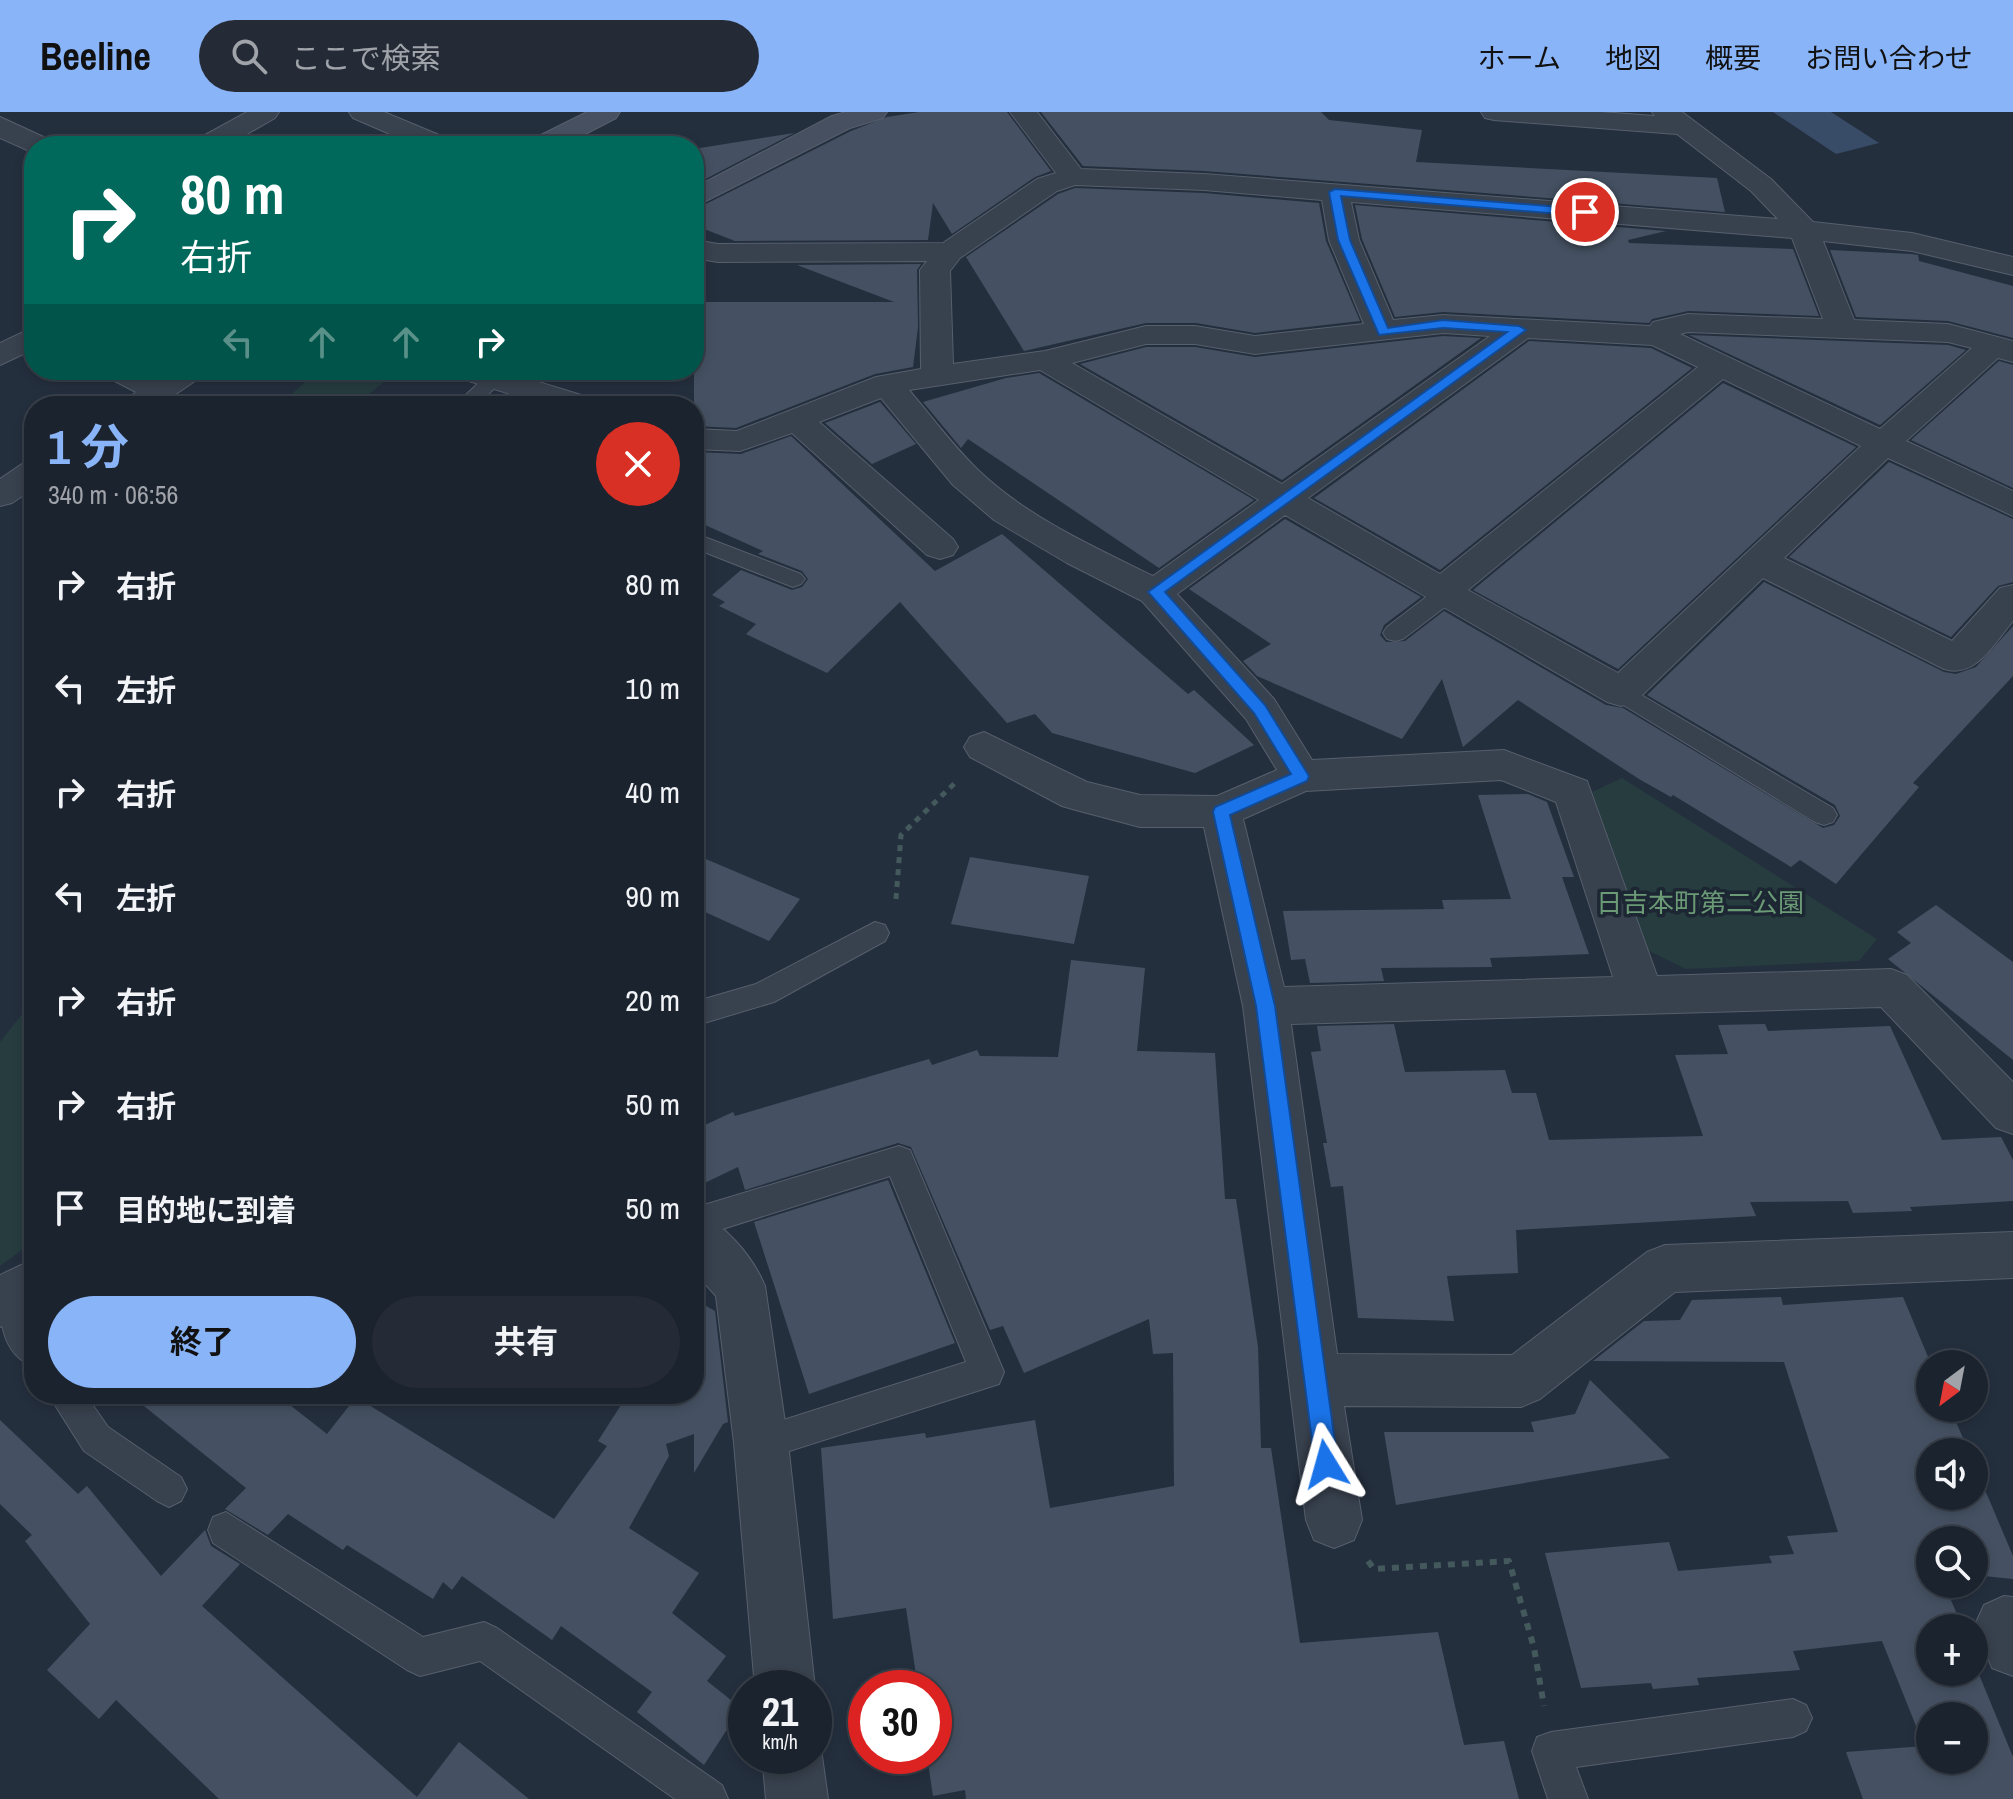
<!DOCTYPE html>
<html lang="ja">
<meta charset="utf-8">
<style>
body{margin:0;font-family:"Archivo Narrow","Noto Sans JP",sans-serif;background:#242b36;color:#f1f3f6;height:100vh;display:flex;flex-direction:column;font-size:30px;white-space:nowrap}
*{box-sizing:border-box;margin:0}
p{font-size:26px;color:#a0a4aa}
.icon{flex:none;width:44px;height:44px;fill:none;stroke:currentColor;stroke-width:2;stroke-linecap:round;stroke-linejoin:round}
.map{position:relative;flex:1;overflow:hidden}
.side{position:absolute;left:24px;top:284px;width:680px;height:1008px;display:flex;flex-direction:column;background:#1b232e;border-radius:32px;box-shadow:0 4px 12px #0003,0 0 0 2px #39404a}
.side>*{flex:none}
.hud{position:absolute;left:24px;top:24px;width:680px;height:244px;border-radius:32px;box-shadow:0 4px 12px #0003,0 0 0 2px #39404a;background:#00695c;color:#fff;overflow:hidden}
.needle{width:52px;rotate:212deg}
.tools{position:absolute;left:1916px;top:1238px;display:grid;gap:16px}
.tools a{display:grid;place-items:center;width:72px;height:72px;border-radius:50%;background:#1b232e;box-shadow:0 4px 12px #0003,0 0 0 2px #39404a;font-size:40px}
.speed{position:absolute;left:728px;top:1558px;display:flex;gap:16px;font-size:40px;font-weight:700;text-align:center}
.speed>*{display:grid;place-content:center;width:104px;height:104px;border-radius:50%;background:#1b232e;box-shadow:0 4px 12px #0003,0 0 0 2px #39404a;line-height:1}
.speed small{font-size:20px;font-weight:400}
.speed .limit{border:12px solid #d22;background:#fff;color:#111}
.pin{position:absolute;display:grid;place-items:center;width:68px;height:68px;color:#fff;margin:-34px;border:4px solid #fff;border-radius:50%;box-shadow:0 2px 8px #0007}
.me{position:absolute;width:88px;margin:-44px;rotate:352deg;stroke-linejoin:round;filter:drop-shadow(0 0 6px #0008)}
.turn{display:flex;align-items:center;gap:28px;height:168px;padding:0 24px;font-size:36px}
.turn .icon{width:104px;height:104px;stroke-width:2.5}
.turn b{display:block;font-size:56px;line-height:68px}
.lanes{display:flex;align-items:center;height:76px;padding:0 24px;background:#0003;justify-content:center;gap:40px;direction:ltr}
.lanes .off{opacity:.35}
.round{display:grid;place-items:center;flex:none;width:84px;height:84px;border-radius:42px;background:#242b36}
.overview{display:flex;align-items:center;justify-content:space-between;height:136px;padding:0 24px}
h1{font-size:48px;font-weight:700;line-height:60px;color:#8ab4f8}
.cta{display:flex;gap:16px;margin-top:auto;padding:16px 24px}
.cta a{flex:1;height:92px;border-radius:48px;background:#8ab4f8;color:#111;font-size:32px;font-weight:700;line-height:92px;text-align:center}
.cta a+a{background:#242b36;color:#f1f3f6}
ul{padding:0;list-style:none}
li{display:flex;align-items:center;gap:24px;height:104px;padding:0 24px}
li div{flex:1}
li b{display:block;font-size:30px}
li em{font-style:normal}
header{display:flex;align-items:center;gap:48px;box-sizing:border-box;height:112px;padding:0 40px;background:#8ab4f8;color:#111}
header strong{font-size:38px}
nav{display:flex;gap:44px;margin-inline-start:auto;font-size:28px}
.search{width:560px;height:72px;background:#242b36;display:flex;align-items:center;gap:20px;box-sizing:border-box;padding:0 28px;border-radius:44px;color:#a0a4aa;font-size:30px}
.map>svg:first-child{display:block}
.green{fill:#263c3f}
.water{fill:#394c67}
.building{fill:#455162;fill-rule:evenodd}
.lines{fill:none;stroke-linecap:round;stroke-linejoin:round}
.lane-casing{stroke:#565f6c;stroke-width:2}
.street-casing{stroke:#565f6c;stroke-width:2}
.secondary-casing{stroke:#565f6c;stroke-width:2}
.path-far1{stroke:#44595c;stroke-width:5;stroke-dasharray:6 6;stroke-linecap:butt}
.path{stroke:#44595c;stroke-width:6;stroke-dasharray:7 7;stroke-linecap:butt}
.lane{fill:#38414e;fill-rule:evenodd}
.street{fill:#38414e;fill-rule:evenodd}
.secondary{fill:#465061;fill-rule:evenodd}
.route{fill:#1a73e8;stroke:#114b97;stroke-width:2}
.labels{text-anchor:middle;stroke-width:7;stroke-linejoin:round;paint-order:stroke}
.park-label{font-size:26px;fill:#6b9a76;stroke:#1d2633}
</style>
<header>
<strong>Beeline</strong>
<div class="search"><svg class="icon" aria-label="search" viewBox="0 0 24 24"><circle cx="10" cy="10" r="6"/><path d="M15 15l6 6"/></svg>ここで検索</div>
<nav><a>ホーム</a><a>地図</a><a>概要</a><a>お問い合わせ</a></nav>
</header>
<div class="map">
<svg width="2013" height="1687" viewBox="0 0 2013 1687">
<rect width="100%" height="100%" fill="#242f3e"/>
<path class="green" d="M318,258H399L354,294H279Z
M1622,666L1877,827L1859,849L1686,857L1649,839L1592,680Z
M34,887V1129L0,1154V930Z"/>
<path class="water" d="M1773,0H1831L1879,31L1836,42Z"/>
<path class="building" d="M919,0H1007L1051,59L1035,65L952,122L933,91L928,128L735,129L694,113V98L851,19L887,5Z
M1041,0H1321L1329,8L1422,18L1416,50L1717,66L1725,100L1204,59L1083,54Z
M794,21L694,73V37Z
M1075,76L1204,81L1319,91L1326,129L1360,209L1255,221L1196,211H1146L1024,239L966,145L1058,82Z
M1355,93L1666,119L1628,128L1629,131L1793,137L1819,204L1688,199L1652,207L1649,211L1443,200L1395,205L1362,127Z
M1830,138L1911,142L1918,143L1919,149L2013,174V226L1948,209L1856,205Z
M921,152L917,158L918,215L913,255L875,262L736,316L694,314V216L700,190H894L797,153Z
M1689,223L1948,233L1966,238L1880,313Z
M1443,224L1481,226L1282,368L1080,252L1146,235H1195L1255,245Z
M1529,229L1651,236L1692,256L1440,458L1314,386Z
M1999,249L2013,253V376L1911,328Z
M1039,261L1254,388L1159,456L968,327L961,336L923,290L1006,266Z
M1723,271L1856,335L1618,557L1473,478Z
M880,290L916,332L872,352L825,311Z
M791,324L935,459L1002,422L1188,582L1194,578L1254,633L1195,661L1052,621L1035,602L1007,611L900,490L827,561L746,522L756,512L719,494L725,490L712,483L741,458L792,478L802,475L808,467L802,459L758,442L763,439L694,408V340L741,342Z
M1889,350L2013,407V470L1998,474L1951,525L1789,445Z
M1285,407L1421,485L1384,513L1380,523L1386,530L1405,529L1444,499L1606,593L1623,596L1823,716L1834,713L1840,704L1835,693L1647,583L1764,470L1944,560L1956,562L1976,555L2013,514V564L1913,671L1919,675L1836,772L1800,748L1791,755L1673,683L1671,685L1639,667L1518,588L1463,635L1442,567L1402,627L1257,564L1243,549L1271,532L1189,477Z
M1528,682L1547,690L1574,765H1562L1589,842L1490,846L1492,855L1381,856L1384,869L1310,871L1305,847L1291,848L1283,799L1444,797L1442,788L1511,787L1478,683Z
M694,742L800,787L769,829L694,795Z
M970,745L1089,764L1074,832L951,812Z
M1936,793L2013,850V948L1888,847L1911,831L1897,820Z
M1071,848L1145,856L1137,939L1215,941L1225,1087H1236L1258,1235L1261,1336H1271L1300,1531L1438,1520L1464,1633L1504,1629L1519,1687H966L965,1678L933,1684L927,1644H934V1576H918L906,1496L833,1507L821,1336L925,1321L926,1326L1035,1308L1050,1396L1174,1374L1173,1241L1153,1242L1149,1207L1024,1261L1003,1214L990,1218L911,1035L898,1031L745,1078L738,1055L694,1076V1018L733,1000L735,1004L929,947L932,953L977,938L980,944L1058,945Z
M1394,912L1405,960L1505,958L1512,981H1536L1549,1028L1703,1024L1675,943L1728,942L1718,913L1765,912L1768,919L1890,914L1942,1028L2001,1025L2013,1048V1089L1910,1095L1912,1099L1853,1101L1848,1089L1750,1090L1756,1104L1516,1118L1518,1161L1447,1164L1454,1209L1358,1206L1343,1074L1331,1075L1323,1031H1327L1311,940L1321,939L1317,914Z
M888,1068L955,1231L809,1282L754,1110Z
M1781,1185L1783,1193L1903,1185L1931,1252L1930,1296H1950L1969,1340H1930V1384H1974V1352L2013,1444V1467L1974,1463V1428H1930V1472H1944L1963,1516H1930V1560H1974V1540L1983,1560H1978L2013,1645V1687H1863L1846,1640L1924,1634L1882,1529L1793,1539L1800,1558L1697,1566L1699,1573L1653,1577L1651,1571L1581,1576L1545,1441L1669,1430L1678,1459L1772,1451L1769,1444L1794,1442L1787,1424L1838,1420L1784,1250L1593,1249L1644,1209L1680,1208L1692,1188ZM1930,1604H1974V1648H1930Z
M694,1187L715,1199L728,1310L723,1312L694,1361V1322L666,1332L669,1344L629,1416L699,1461L672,1501L726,1544L707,1569L741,1596L704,1653L637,1600L652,1580L561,1514L552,1528L462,1464L452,1478L443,1470L433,1487L347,1433L343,1438L288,1402L268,1423L225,1397L246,1376L129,1282H276L327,1322L356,1285L554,1407L607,1334L598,1329L628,1282H694Z
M1590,1268L1670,1346L1396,1393L1384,1320H1534L1531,1310L1575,1302Z
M0,1308L78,1382L87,1374L161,1464L205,1418L211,1434L240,1452L202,1494L417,1685L459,1630L529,1687H219L116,1588L99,1607L47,1558L90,1512L25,1429L32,1423L0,1392Z"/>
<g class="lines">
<g class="lane-casing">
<path id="lane" d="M494,261L504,267L476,294H454L487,263Z
M694,421L801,462L805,467L801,472L793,475L694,436Z
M1446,474L1454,476L1458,482L1454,488L1403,527L1395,529L1387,527L1383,521L1387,515L1438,476Z
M1621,571L1833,696L1837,703L1833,710L1824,713L1815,710L1612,586L1609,580L1612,574Z
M875,810L885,813L889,821L885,829L774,890L694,914V890L756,872Z
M899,1034L910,1038L1004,1260L999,1272L761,1348L749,1343L744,1331L749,1319L966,1250L890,1064L694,1126V1096Z
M0,1175C35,1189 34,1223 34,1255C0,1241 0,1207 0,1175Z
M48,1282H85L108,1315L181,1365L187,1377L181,1389L169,1395L157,1389L84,1339Z
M226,1400L423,1525L484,1510L497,1516L722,1673L728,1687H675L480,1549L420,1564L407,1558L213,1431L208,1418L213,1405Z
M1793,1587L1806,1593L1812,1606L1806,1619L1793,1625L1576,1655L1588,1687H1548L1532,1639L1537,1625L1551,1620Z"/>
</g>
<g class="street-casing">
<path id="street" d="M247,0H279L275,6L226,34H192L196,28Z
M349,0H384L451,28L455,34H418L353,6Z
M1010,0H1037L1081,57L1204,62L1778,107L1751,79L1677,22L1494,8L1485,6L1481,0H1601L1655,4L1652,0H1682L1771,67L1813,110L1912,121L2013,145V163L1912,139L1823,129L1854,208L1948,212L2013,229V250L1998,246L1906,329L2013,379V404L1888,346L1784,446L1952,529L2000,476L2013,473V509C1994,531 1976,567 1944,557L1763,466L1635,590L1621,594L1607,590L1285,403L1177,482L1274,587L1312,648L1504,638L1587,669L1657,864L1891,857L1907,863L2013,970V1022L1996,1016L1881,895L1291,912L1337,1242L1512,1243L1647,1140L1665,1133L2013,1120V1166L1675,1180L1540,1287L1521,1295L1344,1294L1362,1408L1354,1428L1334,1436L1314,1428L1306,1408L1243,894L1204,715H1140L1076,698L1062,694L970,645L964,635L970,625L984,620L1087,670L1140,683L1217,684L1277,658L1246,607L1142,489L1067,451L994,408L953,373L881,286L819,310L953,427L958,435L953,443L940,447L927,443L792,321L740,339L694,337V317L737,319L876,265L921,257L920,158L927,149L718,150L694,146V128L718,132L943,131L1037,67L1056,61ZM1075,73L1204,78L1322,88L1329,128L1364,212L1255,224L1195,214H1146L1045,239L953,252L950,159L960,146L1057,79ZM1351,90L1792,126L1823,207L1688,202L1653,210L1650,214L1443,203L1393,208L1359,128ZM1688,220L1948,230L1972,236L1880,317L1680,222ZM1443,221L1490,224L1282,372L1072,251L1146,232H1195L1255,242ZM1528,226L1652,233L1698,255L1440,462L1308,386ZM1040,258L1259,388L1153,464C1092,434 1027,405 978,358C953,334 932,305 909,278ZM1723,267L1861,334L1618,561L1468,478ZM1501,668L1556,690L1613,865L1284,875L1243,707L1306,679Z
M0,5L50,28L54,34H34V41L0,26Z
M34,215V237L0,253V231Z
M102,258H143L157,265L169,258H206L201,265L158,294H120L136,280L107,265Z
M451,258H500L594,287L598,294H548L456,265Z
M34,349V376L12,391L0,394V367L22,352Z
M694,1099C724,1110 753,1145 765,1174L788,1331L815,1576L814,1578L755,1576L734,1331L716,1184L694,1159Z
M34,1147V1199L0,1215V1163Z
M2004,1484L2013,1485V1564L1992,1556L1975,1513L1984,1493Z
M814,1624L822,1644L828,1687H766L762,1644H814Z"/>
</g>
<g class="secondary-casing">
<path id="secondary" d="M587,0H620L616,6L562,34H527L531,28Z
M846,0H887L883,6L850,16L694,95V76L832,4Z"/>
</g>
<path class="path-far1" d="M896,787L901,723L957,669"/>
<path class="path" d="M1368,1449L1374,1457L1509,1449L1534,1536L1544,1594"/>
<use href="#lane" class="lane"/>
<use href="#street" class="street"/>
<use href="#secondary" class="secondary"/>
</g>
<path class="route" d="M1335,77L1585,97L1591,100L1585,104L1341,84L1350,128L1388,216L1443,208L1519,214L1526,218L1165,480L1265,593L1309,664L1307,669L1230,703L1275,894L1338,1352L1334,1360L1326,1363L1318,1360L1315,1352L1256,894L1213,700L1215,695L1291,662L1254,601L1148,480L1507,220L1443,216L1379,223L1338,128L1329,80Z"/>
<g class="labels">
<g class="park-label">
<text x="1700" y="800">日吉本町第二公園</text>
</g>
</g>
</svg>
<div class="tools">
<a><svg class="needle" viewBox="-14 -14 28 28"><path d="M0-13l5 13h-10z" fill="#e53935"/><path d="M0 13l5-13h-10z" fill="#a0a4aa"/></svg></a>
<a><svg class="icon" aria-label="sound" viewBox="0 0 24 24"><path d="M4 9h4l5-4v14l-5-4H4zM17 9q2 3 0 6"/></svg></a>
<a><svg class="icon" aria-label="search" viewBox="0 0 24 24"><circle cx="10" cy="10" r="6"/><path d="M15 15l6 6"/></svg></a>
<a>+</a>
<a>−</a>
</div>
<div class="speed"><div>21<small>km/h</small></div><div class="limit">30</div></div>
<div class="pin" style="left:1585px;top:100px;background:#d93025"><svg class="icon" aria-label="arrive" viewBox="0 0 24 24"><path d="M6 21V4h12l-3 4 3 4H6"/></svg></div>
<svg class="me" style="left:1326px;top:1352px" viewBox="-20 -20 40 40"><path d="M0-17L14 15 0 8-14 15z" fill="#1a73e8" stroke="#fff" stroke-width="4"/></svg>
<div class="hud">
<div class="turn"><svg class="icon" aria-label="right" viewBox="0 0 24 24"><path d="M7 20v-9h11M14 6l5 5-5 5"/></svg><div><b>80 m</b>右折</div></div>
<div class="lanes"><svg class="icon off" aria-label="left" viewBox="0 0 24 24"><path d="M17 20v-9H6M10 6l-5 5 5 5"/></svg><svg class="icon off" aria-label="ahead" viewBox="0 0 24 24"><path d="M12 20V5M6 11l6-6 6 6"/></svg><svg class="icon off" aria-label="ahead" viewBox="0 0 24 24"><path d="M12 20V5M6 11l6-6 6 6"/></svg><svg class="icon" aria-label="right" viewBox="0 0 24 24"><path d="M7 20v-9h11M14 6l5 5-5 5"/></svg></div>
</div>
<section class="side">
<div class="overview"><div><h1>1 分</h1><p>340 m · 06:56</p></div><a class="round" style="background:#d93025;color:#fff"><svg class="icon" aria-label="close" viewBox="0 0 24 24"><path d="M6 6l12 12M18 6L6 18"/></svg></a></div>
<ul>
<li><svg class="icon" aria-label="right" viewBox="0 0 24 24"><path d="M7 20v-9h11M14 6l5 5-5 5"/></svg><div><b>右折</b></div><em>80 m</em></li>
<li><svg class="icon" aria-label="left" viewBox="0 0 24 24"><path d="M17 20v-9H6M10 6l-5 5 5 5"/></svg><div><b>左折</b></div><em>10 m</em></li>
<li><svg class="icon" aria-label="right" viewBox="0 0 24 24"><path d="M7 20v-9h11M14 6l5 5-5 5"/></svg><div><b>右折</b></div><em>40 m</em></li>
<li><svg class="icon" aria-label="left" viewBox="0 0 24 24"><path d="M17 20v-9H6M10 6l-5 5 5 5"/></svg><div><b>左折</b></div><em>90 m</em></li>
<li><svg class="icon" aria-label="right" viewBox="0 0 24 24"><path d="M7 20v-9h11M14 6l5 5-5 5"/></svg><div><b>右折</b></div><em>20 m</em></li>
<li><svg class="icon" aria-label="right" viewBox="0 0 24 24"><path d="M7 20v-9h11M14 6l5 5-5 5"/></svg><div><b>右折</b></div><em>50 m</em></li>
<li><svg class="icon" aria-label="arrive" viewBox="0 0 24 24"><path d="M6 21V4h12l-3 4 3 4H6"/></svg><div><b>目的地に到着</b></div><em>50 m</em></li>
</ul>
<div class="cta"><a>終了</a><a>共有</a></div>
</section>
</div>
